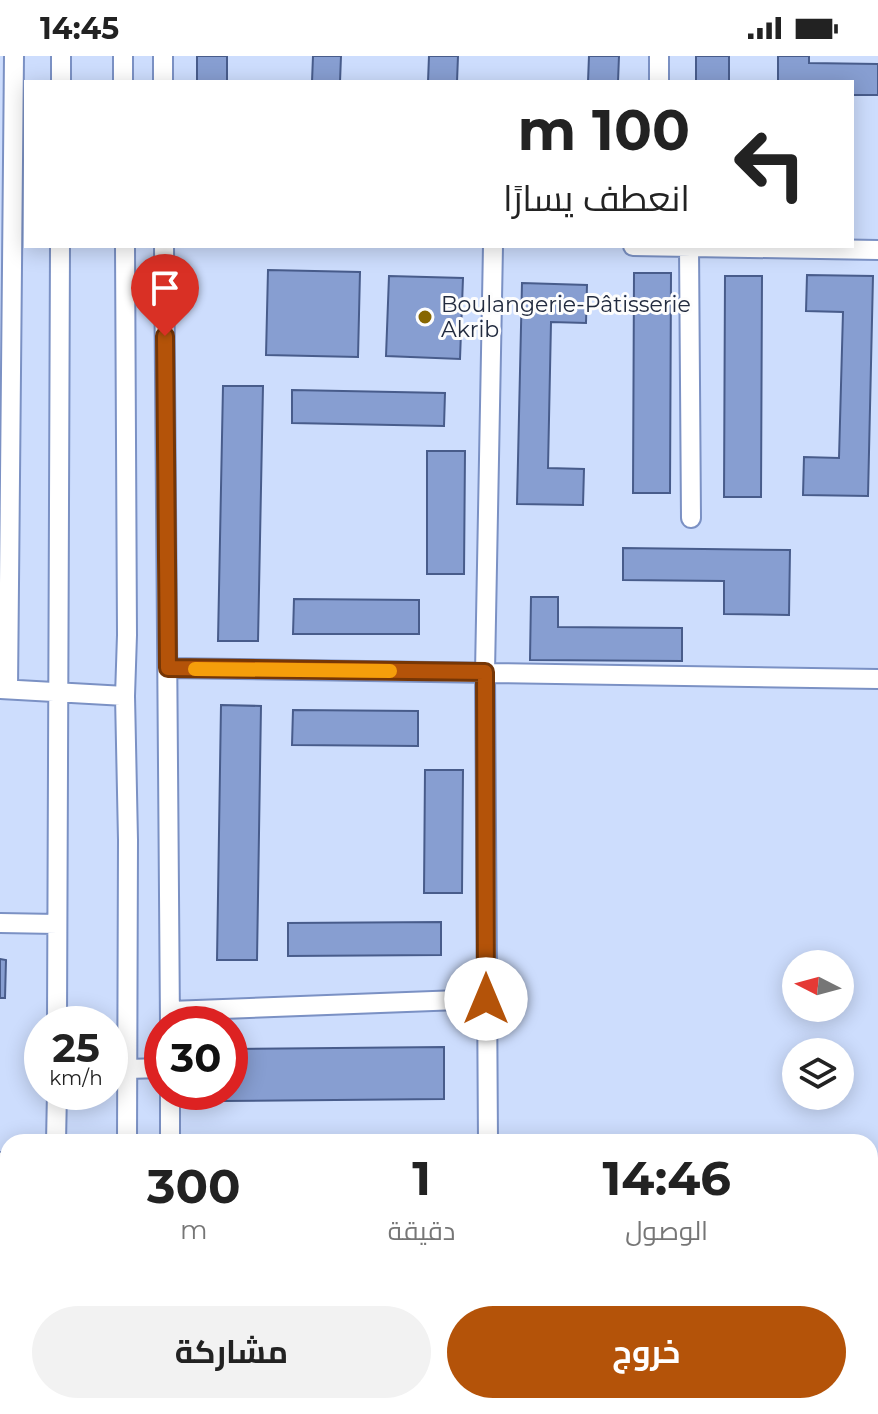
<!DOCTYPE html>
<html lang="ar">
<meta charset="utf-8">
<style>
body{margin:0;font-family:Montserrat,Cairo,sans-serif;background:#f2f2f2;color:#222;direction:rtl;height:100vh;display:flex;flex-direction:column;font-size:30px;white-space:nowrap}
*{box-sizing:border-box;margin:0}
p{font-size:26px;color:#767676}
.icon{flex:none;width:44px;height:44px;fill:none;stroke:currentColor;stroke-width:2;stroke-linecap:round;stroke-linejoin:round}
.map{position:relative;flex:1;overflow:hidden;direction:ltr}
.sheet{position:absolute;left:0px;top:1078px;width:878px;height:280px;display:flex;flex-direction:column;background:#fff;border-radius:24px 24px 0 0;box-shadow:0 4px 20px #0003;direction:rtl}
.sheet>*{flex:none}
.hud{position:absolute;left:24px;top:24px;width:830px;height:168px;border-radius:0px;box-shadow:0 4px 20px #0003;direction:rtl;background:#fff;color:#222;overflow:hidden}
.needle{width:52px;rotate:276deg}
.fabs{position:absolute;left:782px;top:894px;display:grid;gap:16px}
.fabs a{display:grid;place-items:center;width:72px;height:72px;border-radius:50%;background:#fff;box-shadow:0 4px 20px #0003;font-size:40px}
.speed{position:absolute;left:24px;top:950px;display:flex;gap:16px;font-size:40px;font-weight:700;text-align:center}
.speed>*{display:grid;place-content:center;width:104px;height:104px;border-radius:50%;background:#fff;box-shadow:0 4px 20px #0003;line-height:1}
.speed small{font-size:20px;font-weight:400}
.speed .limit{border:12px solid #d22;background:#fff;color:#111}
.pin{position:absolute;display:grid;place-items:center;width:68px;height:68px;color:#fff;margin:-82px -34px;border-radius:50% 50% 50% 0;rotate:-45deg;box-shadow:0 0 8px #0007}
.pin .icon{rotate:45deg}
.me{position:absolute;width:88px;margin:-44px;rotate:0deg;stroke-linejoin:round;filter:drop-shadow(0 0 6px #0008)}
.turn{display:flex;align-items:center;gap:28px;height:168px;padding:0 32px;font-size:36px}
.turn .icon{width:104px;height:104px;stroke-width:2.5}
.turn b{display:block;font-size:56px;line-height:68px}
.eta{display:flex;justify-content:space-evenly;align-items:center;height:136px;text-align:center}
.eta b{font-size:48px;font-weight:700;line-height:56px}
.cta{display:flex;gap:16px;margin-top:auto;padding:16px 32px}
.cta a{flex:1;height:92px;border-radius:48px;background:#b45309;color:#fff;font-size:32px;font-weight:700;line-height:92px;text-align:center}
.cta a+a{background:#f2f2f2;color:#222}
.status{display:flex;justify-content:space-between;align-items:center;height:56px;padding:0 40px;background:#fff;direction:ltr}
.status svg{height:22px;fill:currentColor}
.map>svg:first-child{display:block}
.building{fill:#879ed1;stroke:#485c8b;stroke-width:2}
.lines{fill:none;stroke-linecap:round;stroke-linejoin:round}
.minor-casing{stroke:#7b91c4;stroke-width:22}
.minor{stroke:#fff;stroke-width:18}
.route-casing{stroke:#753606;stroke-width:20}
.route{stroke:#b45309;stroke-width:14}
.slow{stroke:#f59e0b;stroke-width:14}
.poi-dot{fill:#876601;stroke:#fdfdfd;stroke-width:3}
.labels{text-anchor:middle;stroke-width:6;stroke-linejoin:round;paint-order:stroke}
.poi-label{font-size:22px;fill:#222b3f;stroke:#fdfdfd;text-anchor:start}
</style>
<div class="status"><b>14:45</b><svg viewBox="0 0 49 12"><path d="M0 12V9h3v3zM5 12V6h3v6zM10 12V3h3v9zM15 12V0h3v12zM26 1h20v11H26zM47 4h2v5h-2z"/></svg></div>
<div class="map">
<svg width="878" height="1358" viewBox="0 0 878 1358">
<rect width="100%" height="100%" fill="#cdddfd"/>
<path class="building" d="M197,0H227V26H197Z
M313,0H341L340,26H312Z
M429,0H458L457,26H428Z
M589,0H619L618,26H588Z
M696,0H729V26H696Z
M778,0H809V7L878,8V39H852V26H778Z
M268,214L360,216L358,301L266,299Z
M634,217H671L670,437H633Z
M807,219L873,220L868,440L803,439L804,401L839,402L843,256L806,255Z
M389,220L463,222L460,303L386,300Z
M725,220H762L761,441H724Z
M522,227L587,229L586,267L551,266L548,412L584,413L583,449L517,448Z
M223,330H263L258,585H218Z
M292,334L445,337L444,370L292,367Z
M427,395H465L464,518H427Z
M623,492L790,494L789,559L724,558V525L623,524Z
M531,541H558V571L682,572V605L530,604Z
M294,543L419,544V578H293Z
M221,649L261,650L257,904H217Z
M293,654L418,655V690L292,689Z
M425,714H463L462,837H424Z
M441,866V899L288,900V867Z
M0,903L6,904L5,942H0Z
M444,991V1043L220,1045V1036H230V993Z"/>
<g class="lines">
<g class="minor-casing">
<path id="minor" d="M123,0V26
M163,0V26
M61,26V0
M659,26V0
M125,190L127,579L125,640L128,784L127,1086
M164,190L170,968
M633,190L878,194
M689,191L691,462
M168,612L878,623
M0,633L125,640
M8,633L14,0
M0,867L57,868
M170,955L486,943
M57,968L60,190
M127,1013L162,1012
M170,1036V1086
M56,1086L57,1036
M488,1086L485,616L493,190
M0,1106H8
M193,1350L198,1358
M495,1350V1358
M55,1358V1350
M122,1358V1350"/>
</g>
<use href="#minor" class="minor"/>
</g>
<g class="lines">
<g class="route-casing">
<path id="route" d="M165,280L168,612L485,616L486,943"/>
</g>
<use href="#route" class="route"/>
<path class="slow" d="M195,613L390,615"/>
</g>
<circle class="poi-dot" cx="425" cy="261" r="8"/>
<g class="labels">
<g class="poi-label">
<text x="441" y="256">Boulangerie-Pâtisserie<tspan x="441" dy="25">Akrib</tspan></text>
</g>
</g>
</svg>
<div class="fabs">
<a><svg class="needle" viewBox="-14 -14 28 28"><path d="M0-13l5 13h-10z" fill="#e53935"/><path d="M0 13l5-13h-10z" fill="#767676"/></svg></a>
<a><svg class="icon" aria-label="layers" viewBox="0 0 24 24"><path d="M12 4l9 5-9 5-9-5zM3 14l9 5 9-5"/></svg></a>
</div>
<div class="speed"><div>25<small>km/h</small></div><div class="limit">30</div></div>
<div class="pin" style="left:165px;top:280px;background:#d93025"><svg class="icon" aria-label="arrive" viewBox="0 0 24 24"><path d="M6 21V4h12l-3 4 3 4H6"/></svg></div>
<svg class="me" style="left:486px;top:943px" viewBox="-20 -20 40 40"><circle r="19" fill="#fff"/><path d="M0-13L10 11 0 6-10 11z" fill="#b45309"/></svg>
<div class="hud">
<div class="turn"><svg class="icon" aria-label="left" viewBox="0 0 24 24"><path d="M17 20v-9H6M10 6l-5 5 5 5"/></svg><div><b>100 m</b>انعطف يسارًا</div></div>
</div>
<section class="sheet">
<div class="eta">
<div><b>14:46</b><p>الوصول</p></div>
<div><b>1</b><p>دقيقة</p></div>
<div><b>300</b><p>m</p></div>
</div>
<div class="cta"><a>خروج</a><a>مشاركة</a></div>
</section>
</div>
